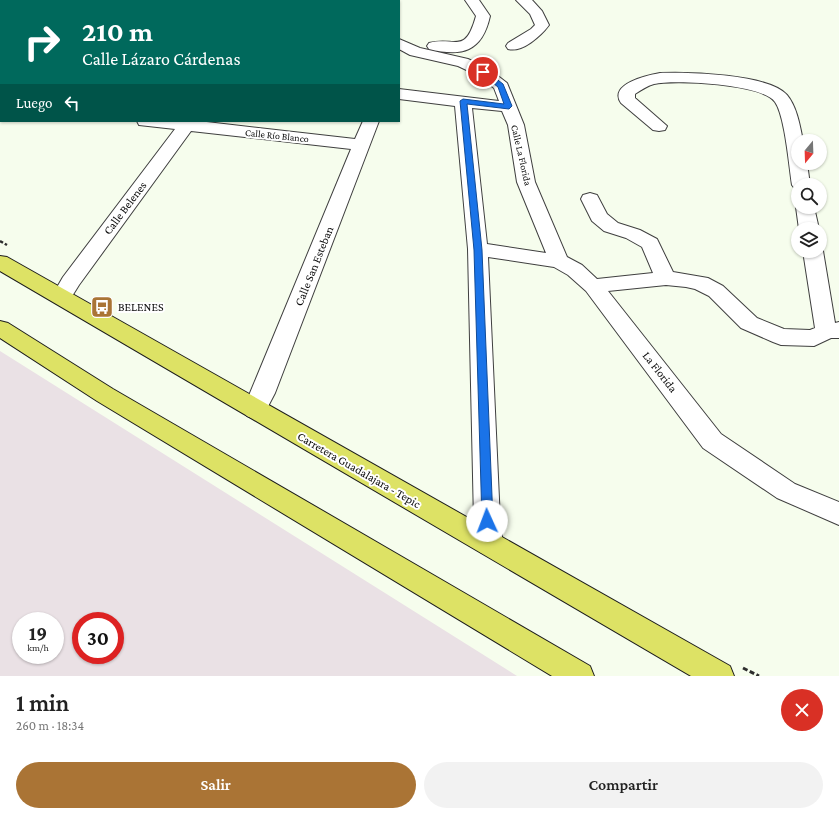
<!DOCTYPE html>
<html lang="es">
<meta charset="utf-8">
<style>
body{margin:0;font-family:"Crimson Pro",serif;background:#f2f2f2;color:#222;height:100vh;display:flex;flex-direction:column;font-size:15px;white-space:nowrap}
*{box-sizing:border-box;margin:0}
p{font-size:13px;color:#767676}
.icon{flex:none;width:22px;height:22px;fill:none;stroke:currentColor;stroke-width:2;stroke-linecap:round;stroke-linejoin:round}
.map{position:relative;height:676px;overflow:hidden}
.details{display:flex;flex-direction:column;background:#fff;flex:1}
.details>*{flex:none}
.banner{position:absolute;left:0px;top:0px;width:400px;height:122px;box-shadow:0 1px 3px #0004;background:#00695c;color:#fff;overflow:hidden}
.needle{width:26px;rotate:199deg}
.buttons{position:absolute;left:791px;top:134px;display:grid;gap:8px}
.buttons a{display:grid;place-items:center;width:36px;height:36px;border-radius:50%;background:#fff;box-shadow:0 1px 3px #0004;font-size:20px}
.speed{position:absolute;left:12px;top:612px;display:flex;gap:8px;font-size:20px;font-weight:700;text-align:center}
.speed>*{display:grid;place-content:center;width:52px;height:52px;border-radius:50%;background:#fff;box-shadow:0 1px 3px #0004;line-height:1}
.speed small{font-size:10px;font-weight:400}
.speed .limit{border:6px solid #d22;background:#fff;color:#111}
.pin{position:absolute;display:grid;place-items:center;width:34px;height:34px;color:#fff;margin:-17px;border:2px solid #fff;border-radius:50%;box-shadow:0 1px 4px #0007}
.me{position:absolute;width:44px;margin:-22px;rotate:358deg;stroke-linejoin:round;filter:drop-shadow(0 0 3px #0008)}
.turn{display:flex;align-items:center;gap:14px;height:84px;padding:0 16px;font-size:18px}
.turn .icon{width:52px;height:52px;stroke-width:2.5}
.turn b{display:block;font-size:28px;line-height:34px}
.then{display:flex;align-items:center;height:38px;padding:0 16px;background:#0003;gap:8px;font-size:15px}
.round{display:grid;place-items:center;flex:none;width:42px;height:42px;border-radius:21px;background:#f2f2f2}
.head{display:flex;align-items:center;justify-content:space-between;height:68px;padding:0 16px}
h1{font-size:24px;font-weight:600;line-height:30px}
.cta{display:flex;gap:8px;margin-top:auto;padding:8px 16px}
.cta a{flex:1;height:46px;border-radius:24px;background:#aa7435;color:#fff;font-size:16px;font-weight:600;line-height:46px;text-align:center}
.cta a+a{background:#f2f2f2;color:#222}
.map>svg:first-child{display:block}
.industrial{fill:#eae1e5;fill-rule:evenodd}
.lines{fill:none;stroke-linecap:round;stroke-linejoin:round}
.minor-casing{stroke:#3f3f3f;stroke-width:2}
.highway-casing{stroke:#1d1d1d;stroke-width:2}
.path-far1{stroke:#2e2e2e;stroke-width:2.5;stroke-dasharray:3.5 2;stroke-linecap:butt}
.path{stroke:#2e2e2e;stroke-width:3;stroke-dasharray:5 2.5;stroke-linecap:butt}
.minor{fill:#fff;fill-rule:evenodd}
.highway{fill:#dde265;fill-rule:evenodd}
.route{fill:#1a73e8;stroke:#114b97}
.labels{text-anchor:middle;stroke-width:4;stroke-linejoin:round;paint-order:stroke}
.far-street-label{font-size:10px;fill:#0c0c0c;stroke:#fff}
.street-label{font-size:12px;fill:#0c0c0c;stroke:#fff}
.poi-label{font-size:12px;fill:#0c0c0c;stroke:#fff;text-anchor:start}
</style>
<div class="map">
<svg width="839" height="676" viewBox="0 0 839 676">
<rect width="100%" height="100%" fill="#f6fded"/>
<path class="industrial" d="M0,351L517,676H0ZM21,621H55V655H21ZM81,621H115V655H81Z"/>
<g class="lines">
<g class="minor-casing">
<path id="minor" d="M104,0H123L124,1H105Z
M301,0H318L319,1H302Z
M465,0H479L490,16C482,52 462,57 429,49L427,46L429,43C455,36 465,56 476,16Z
M516,0H532L542,11L549,25C541,36 522,53 508,49L506,46L508,43L531,29L535,25L530,14Z
M399,39L420,48L468,59L489,69L507,83L524,125L535,182L567,257L582,265L597,279L653,273L642,247L626,238L604,231L592,221L581,199L583,195L590,193L597,195L607,214L618,223L640,230L657,239L673,272L708,278L723,286L757,318L784,329L810,330L815,328L803,251H820V247L823,251L835,323L839,322V338H831L814,346L781,345L773,342L741,328L709,296L695,289L686,287L666,285L608,291L721,434L795,484L839,502V525L777,498L703,448L586,291L568,275L554,267L488,257L500,521L503,544L500,552L490,555L480,552L477,544L474,521L468,249L455,106L399,99V89L499,101L494,88L477,75L458,66L410,55L399,49ZM472,108L502,111L508,125L517,182L546,253L487,244Z
M0,48H1V58H0Z
M660,73C687,72 769,74 787,95C797,107 800,126 803,141H798V163H807L810,185H798V190L795,189L792,185C789,166 785,116 775,102C763,84 674,79 654,84C647,86 641,90 635,94V98L667,126L665,130L659,131L653,130L621,103C608,84 648,75 660,73Z
M0,100H1V110H0Z
M137,121H198L355,139L363,121H379L275,393L263,416L255,419L247,416L243,410L351,149L191,131L79,285L69,301L62,303L55,301L52,296L63,277L175,129L139,125Z
M798,203V207H814L819,229H799L796,207Z"/>
</g>
<g class="highway-casing">
<path id="highway" d="M0,256L7,257L730,666L734,676H691L0,271Z
M0,321L8,323L113,389L590,666L594,676H552L97,401L0,338Z"/>
</g>
<path class="path-far1" d="M0,241L7,245"/>
<path class="path" d="M743,668L759,676"/>
<use href="#minor" class="minor"/>
<use href="#highway" class="highway"/>
</g>
<path class="route" d="M480,70H485L503,84L512,106L509,109L467,104L482,250L493,521L491,524L487,525L483,524L482,521L474,250L460,101L463,99L504,104L498,87L480,73Z"/>
<defs>
<g id="bus-square" transform="scale(1.15)"><rect x="-9" y="-9" width="18" height="18" rx="4" fill="#aa7435" stroke="#fff"/><path d="M-5-6H5V4H4V6H2V4H-2V6H-4V4H-5ZM-3.5-4V0h7V-4ZM-3.5 1.2v1.5H-2V1.2ZM2 1.2v1.5H3.5V1.2Z" fill="#fff"/></g>
</defs>
<g fill-rule="evenodd">
<use href="#bus-square" x="102" y="307"/>
</g>
<g class="labels">
<g class="far-street-label">
<text transform="translate(277 135) rotate(6)" y="4">Calle Río Blanco</text>
<text transform="translate(522 155) rotate(77)" y="4">Calle La Florida</text>
</g>
<g class="street-label">
<text transform="translate(125 208) rotate(-53)" y="4">Calle Belenes</text>
<text transform="translate(314 266) rotate(-68)" y="4">Calle San Esteban</text>
<text transform="translate(660 372) rotate(52)" y="4">La Florida</text>
<text transform="translate(359 470) rotate(30)" y="4">Carretera Guadalajara - Tepic</text>
</g>
<g class="poi-label">
<text x="118" y="311">BELENES</text>
</g>
</g>
</svg>
<div class="buttons">
<a><svg class="needle" viewBox="-14 -14 28 28"><path d="M0-13l5 13h-10z" fill="#e53935"/><path d="M0 13l5-13h-10z" fill="#767676"/></svg></a>
<a><svg class="icon" aria-label="search" viewBox="0 0 24 24"><circle cx="10" cy="10" r="6"/><path d="M15 15l6 6"/></svg></a>
<a><svg class="icon" aria-label="layers" viewBox="0 0 24 24"><path d="M12 4l9 5-9 5-9-5zM3 14l9 5 9-5"/></svg></a>
</div>
<div class="speed"><div>19<small>km/h</small></div><div class="limit">30</div></div>
<div class="pin" style="left:483px;top:72px;background:#d93025"><svg class="icon" aria-label="arrive" viewBox="0 0 24 24"><path d="M6 21V4h12l-3 4 3 4H6"/></svg></div>
<svg class="me" style="left:487px;top:521px" viewBox="-20 -20 40 40"><circle r="19" fill="#fff"/><path d="M0-13L10 11 0 6-10 11z" fill="#1a73e8"/></svg>
<div class="banner">
<div class="turn"><svg class="icon" aria-label="right" viewBox="0 0 24 24"><path d="M7 20v-9h11M14 6l5 5-5 5"/></svg><div><b>210 m</b>Calle Lázaro Cárdenas</div></div>
<div class="then">Luego<svg class="icon" aria-label="left" viewBox="0 0 24 24"><path d="M17 20v-9H6M10 6l-5 5 5 5"/></svg></div>
</div>
</div>
<section class="details">
<div class="head"><div><h1>1 min</h1><p>260 m · 18:34</p></div><a class="round" style="background:#d93025;color:#fff"><svg class="icon" aria-label="close" viewBox="0 0 24 24"><path d="M6 6l12 12M18 6L6 18"/></svg></a></div>
<div class="cta"><a>Salir</a><a>Compartir</a></div>
</section>
